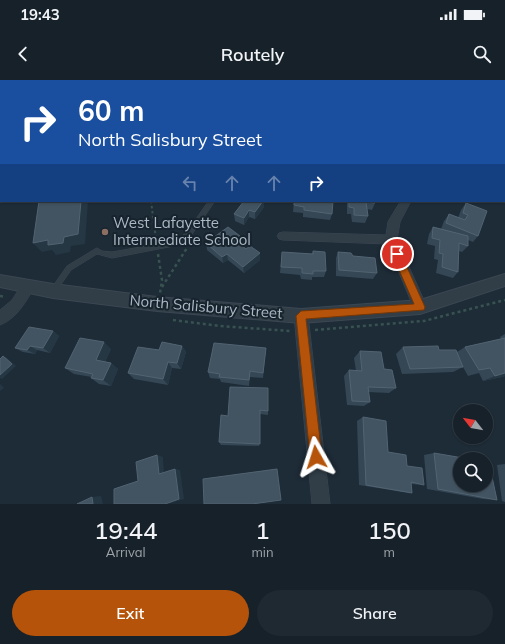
<!DOCTYPE html>
<style>
body{margin:0;font-family:Mulish,sans-serif;background:#1f2932;color:#f1f3f6;height:100vh;display:flex;flex-direction:column;font-size:15px;white-space:nowrap}
*{box-sizing:border-box;margin:0}
p{font-size:13px;color:#9ea3a8}
.icon{flex:none;width:22px;height:22px;fill:none;stroke:currentColor;stroke-width:2;stroke-linecap:round;stroke-linejoin:round}
.map{position:relative;height:424px;overflow:hidden}
.sheet{display:flex;flex-direction:column;background:#16212a;flex:1}
.sheet>*{flex:none}
.guide{position:absolute;left:0px;top:0px;width:505px;height:122px;box-shadow:0 1px 3px #0004,0 0 0 1px #353e47;background:#1a4fa0;color:#fff;overflow:hidden}
.needle{width:26px;rotate:301deg}
.tools{position:absolute;left:453px;top:324px;display:grid;gap:8px}
.tools a{display:grid;place-items:center;width:40px;height:40px;border-radius:50%;background:#16212a;box-shadow:0 1px 3px #0004,0 0 0 1px #353e47;font-size:20px}
.pin{position:absolute;display:grid;place-items:center;width:34px;height:34px;color:#fff;margin:-17px;border:2px solid #fff;border-radius:50%;box-shadow:0 1px 4px #0007}
.me{position:absolute;width:44px;margin:-22px;rotate:354deg;stroke-linejoin:round;filter:drop-shadow(0 0 3px #0008)}
.turn{display:flex;align-items:center;gap:14px;height:84px;padding:0 12px;font-size:18px}
.turn .icon{width:52px;height:52px;stroke-width:2.5}
.turn b{display:block;font-size:28px;line-height:34px}
.lanes{display:flex;align-items:center;height:38px;padding:0 12px;background:#0003;justify-content:center;gap:20px;direction:ltr}
.lanes .off{opacity:.35}
.eta{display:flex;justify-content:space-evenly;align-items:center;height:68px;text-align:center}
.eta b{font-size:24px;font-weight:600;line-height:28px}
.button{display:flex;gap:8px;margin-top:auto;padding:8px 12px}
.button a{flex:1;height:46px;border-radius:24px;background:#b45309;color:#fff;font-size:16px;font-weight:600;line-height:46px;text-align:center}
.button a+a{background:#1f2932;color:#f1f3f6}
.status{display:flex;justify-content:space-between;align-items:center;height:28px;padding:0 20px;background:#16212a;direction:ltr}
.status svg{height:11px;fill:currentColor}
header{display:flex;justify-content:space-between;align-items:center;height:52px;padding:0 12px;background:#16212a;font-size:18px;font-weight:600}
.map>svg:first-child{display:block}
.lines{fill:none;stroke-linecap:round;stroke-linejoin:round}
.service-casing{stroke:#3b4752;stroke-width:1}
.minor-casing{stroke:#3b4752;stroke-width:1}
.tertiary-casing{stroke:#3b4752;stroke-width:2}
.path-far1{stroke:#385250;stroke-width:2;stroke-dasharray:2.5 2.5;stroke-linecap:butt}
.path{stroke:#385250;stroke-width:2.5;stroke-dasharray:3 3;stroke-linecap:butt}
.service{fill:#313e48;fill-rule:evenodd}
.minor{fill:#313e48;fill-rule:evenodd}
.tertiary{fill:#313e48;fill-rule:evenodd}
.wall{fill:#354755}
.shaded-wall{fill:#263744}
.building{fill:#425361;stroke:#526371}
.route{fill:#b45309;stroke:#753606}
.education-dot{fill:#8d6e63;stroke:#17232d;stroke-width:1.5}
.labels{text-anchor:middle;stroke-width:4;stroke-linejoin:round;paint-order:stroke}
.poi-label{font-size:15px;fill:#abb9c6;stroke:#17232d;text-anchor:start}
.street-label{font-size:15px;fill:#abb9c6;stroke:#17232d}
</style>
<div class="status"><b>19:43</b><svg viewBox="0 0 49 12"><path d="M0 12V9h3v3zM5 12V6h3v6zM10 12V3h3v9zM15 12V0h3v12zM26 1h20v11H26zM47 4h2v5h-2z"/></svg></div>
<header><svg class="icon" aria-label="back" viewBox="0 0 24 24"><path d="M15 5l-7 7 7 7"/></svg>Routely<svg class="icon" aria-label="search" viewBox="0 0 24 24"><circle cx="10" cy="10" r="6"/><path d="M15 15l6 6"/></svg></header>
<div class="map">
<svg width="505" height="424" viewBox="0 0 505 424">
<rect width="100%" height="100%" fill="#1e2c38"/>
<g class="lines">
<g class="service-casing">
<path id="service" d="M0,62H1V65H0Z
M209,121H215L190,157L179,165L112,178L97,174L71,190L55,213H51L50,211L51,209L67,186L95,169L97,168L102,171L112,172L175,161L186,153Z"/>
</g>
<g class="minor-casing">
<path id="minor" d="M87,0H96L86,1Z
M432,0H440V1H432Z
M1,48V54L0,55V49Z
M401,121H411L400,142L397,160L427,227L425,231L420,233L415,231L387,164L283,160L279,159L277,156L279,153L283,152L386,155L388,142Z
M28,202L33,203L34,207C27,221 16,239 0,245V230L12,220L23,203Z
M301,230L306,232L308,236L330,424H312L294,236L296,232Z"/>
</g>
<g class="tertiary-casing">
<path id="tertiary" d="M505,194V206L420,234L301,243L157,231L53,218L0,207V195L53,204L157,217L301,229L420,220Z"/>
</g>
<path class="path-far1" d="M151,121L156,159"/>
<path class="path" d="M158,174L162,200L160,213
M162,207L187,168
M0,216L6,217
M173,240L220,246L290,251
M315,250L424,241L505,220"/>
<use href="#service" class="service"/>
<use href="#minor" class="minor"/>
<use href="#tertiary" class="tertiary"/>
</g>
<path class="wall" d="M10,0H30L29,1H10Z
M38,0H70V1H61Z
M229,0H259V1H229Z
M457,0H479L485,1H456Z
M504,35H505V62H504Z
M244,121H264V127L255,139L249,137L244,145L235,141L234,134Z
M294,121L332,134L330,140L303,137V133L293,132Z
M347,121H374L375,123L372,130L367,129L368,136L365,143L352,142L351,134H347Z
M466,123L478,156L473,162L468,160V166L462,172L459,171L458,192L453,198L436,193L438,180L434,179L435,166L427,164L429,154L433,147L441,149L444,141L449,134L458,138L461,130Z
M206,163H240L239,164L260,180L244,193L228,180L223,183L207,170Z
M313,171L326,191L324,197H312V200L301,199L300,195L280,193L282,172L312,174Z
M338,172L353,176L377,193L373,199L336,196V178Z
M53,251L59,256L50,273L37,270L35,274L23,272L15,268Z
M505,254V296L502,297L483,301L479,293L468,296L463,287L453,292L402,294L396,274L403,267L457,272L465,267L501,259L500,257Z
M182,266L186,272L181,289L172,288L168,305L134,299L128,293L159,270Z
M266,268L263,298L250,297L249,306L221,302L220,299L210,298L208,292Z
M111,269L105,282L111,283L118,289L111,306L99,304L91,298L92,297L74,294L65,288Z
M360,271L384,289L396,308L389,313L368,312L370,322L364,326L347,325L344,296L349,290L356,291L354,278Z
M230,307L268,331V335L260,334L259,366L221,365L219,362L228,336Z
M363,337L388,372L407,386L424,405L411,404L412,413L403,412L359,405L357,341Z
M434,373L497,420L483,419L427,409L424,375Z
M505,384V422L502,421L497,385Z"/>
<path class="shaded-wall" d="M20,0H30L29,1H21Z
M53,0H59L60,1H51Z
M306,0H312V1H296Z
M1,4V13L0,14V5Z
M0,28H1V37L0,38Z
M0,97H1V109H0Z
M81,121H88L85,164L71,166L70,172L56,175L52,170L42,172L33,163L48,160L64,157Z
M263,121H264V127L255,139V132Z
M249,130V137L244,145V138Z
M240,156V163L235,167V160Z
M260,173V180L244,193L243,187Z
M227,174L228,180L223,183L222,177Z
M53,251L59,256L50,273L43,268Z
M104,262L111,269L103,286L96,280Z
M30,266L37,270L35,274L27,270Z
M182,266L186,272L181,289L177,283Z
M3,276L7,278L16,286L2,299L0,298V295Z
M168,282L172,288L168,305L163,299Z
M111,283L118,289L111,306L103,300Z
M505,293V296L502,297L483,301L495,296Z
M0,304L4,308L0,311Z
M157,375L163,377L164,395L159,394Z
M175,389L180,390L184,419L167,424H165Z
M101,416L103,424H93L92,417Z"/>
<path class="building" d="M0,0H6L4,1H1V4L0,5Z
M38,0H53L51,1H35Z
M243,0H256L254,1H242Z
M295,0H306L296,1Z
M350,0H383L377,1H351Z
M464,0H479L485,1H465Z
M0,76H1V97H0Z
M39,121H81L78,154L64,157L63,163L48,165V160L33,163Z
M244,121H263L255,132L249,130L244,138L234,134Z
M294,121H333L332,134L304,130V127L294,125Z
M349,121H374L375,123L366,122L368,136L354,135V128L349,127Z
M466,123L487,131L478,156L446,143L449,134L465,140L468,135L463,133Z
M228,147L240,156L235,160L246,169L250,166L260,173L243,187L227,174L222,177L206,163Z
M433,147L468,156V166L459,163L458,192L442,187L443,174L439,173L440,160L432,158Z
M313,171L325,172L326,191H313V194L302,193V188L281,187L282,172L313,174Z
M338,172L351,173L353,176L375,178L377,193L339,190Z
M29,247L53,251L43,268L30,266L27,270L15,268Z
M80,258L104,262L96,280L111,283L103,300L91,298L93,294L65,288Z
M505,258V293L495,296L490,288L479,290L465,267Z
M162,262L182,266L177,283L168,282L163,299L128,293L138,267L159,270Z
M214,263L266,268L263,293L250,291L249,300L219,297L220,294L208,292Z
M438,266L439,270H456L463,287L410,289L403,267Z
M360,271L381,272L384,289L392,290L396,308L368,307L370,322L352,321L349,290L362,291Z
M3,276L12,284L0,295V279Z
M230,307L268,308V331L260,330V364L219,362L221,335L228,336Z
M363,337L386,341L388,372L406,375L407,386L422,388L424,405L411,402L412,413L366,405Z
M434,373L469,379H460V405H486V382L489,383L497,420L438,409Z
M157,375L159,394L175,389L179,419L165,424H114V409L138,401L136,382Z
M277,389L281,420L252,424H204L203,399Z
M92,417L93,424H77Z"/>
<path class="route" d="M397,170L401,174L425,227L424,230L306,239L322,377L320,381L316,383L312,381L310,377L296,236L301,231L414,224L392,174Z"/>
<circle class="education-dot" cx="105" cy="152" r="4"/>
<g class="labels">
<g class="poi-label">
<text x="113" y="148">West Lafayette<tspan x="113" dy="17">Intermediate School</tspan></text>
</g>
<g class="street-label">
<text transform="translate(206 227) rotate(5)" y="5">North Salisbury Street</text>
</g>
</g>
</svg>
<div class="tools">
<a><svg class="needle" viewBox="-14 -14 28 28"><path d="M0-13l5 13h-10z" fill="#e53935"/><path d="M0 13l5-13h-10z" fill="#9ea3a8"/></svg></a>
<a><svg class="icon" aria-label="search" viewBox="0 0 24 24"><circle cx="10" cy="10" r="6"/><path d="M15 15l6 6"/></svg></a>
</div>
<div class="pin" style="left:397px;top:174px;background:#d93025"><svg class="icon" aria-label="arrive" viewBox="0 0 24 24"><path d="M6 21V4h12l-3 4 3 4H6"/></svg></div>
<svg class="me" style="left:316px;top:377px" viewBox="-20 -20 40 40"><path d="M0-17L14 15 0 8-14 15z" fill="#b45309" stroke="#fff" stroke-width="4"/></svg>
<div class="guide">
<div class="turn"><svg class="icon" aria-label="right" viewBox="0 0 24 24"><path d="M7 20v-9h11M14 6l5 5-5 5"/></svg><div><b>60 m</b>North Salisbury Street</div></div>
<div class="lanes"><svg class="icon off" aria-label="left" viewBox="0 0 24 24"><path d="M17 20v-9H6M10 6l-5 5 5 5"/></svg><svg class="icon off" aria-label="ahead" viewBox="0 0 24 24"><path d="M12 20V5M6 11l6-6 6 6"/></svg><svg class="icon off" aria-label="ahead" viewBox="0 0 24 24"><path d="M12 20V5M6 11l6-6 6 6"/></svg><svg class="icon" aria-label="right" viewBox="0 0 24 24"><path d="M7 20v-9h11M14 6l5 5-5 5"/></svg></div>
</div>
</div>
<section class="sheet">
<div class="eta">
<div><b>19:44</b><p>Arrival</p></div>
<div><b>1</b><p>min</p></div>
<div><b>150</b><p>m</p></div>
</div>
<div class="button"><a>Exit</a><a>Share</a></div>
</section>
